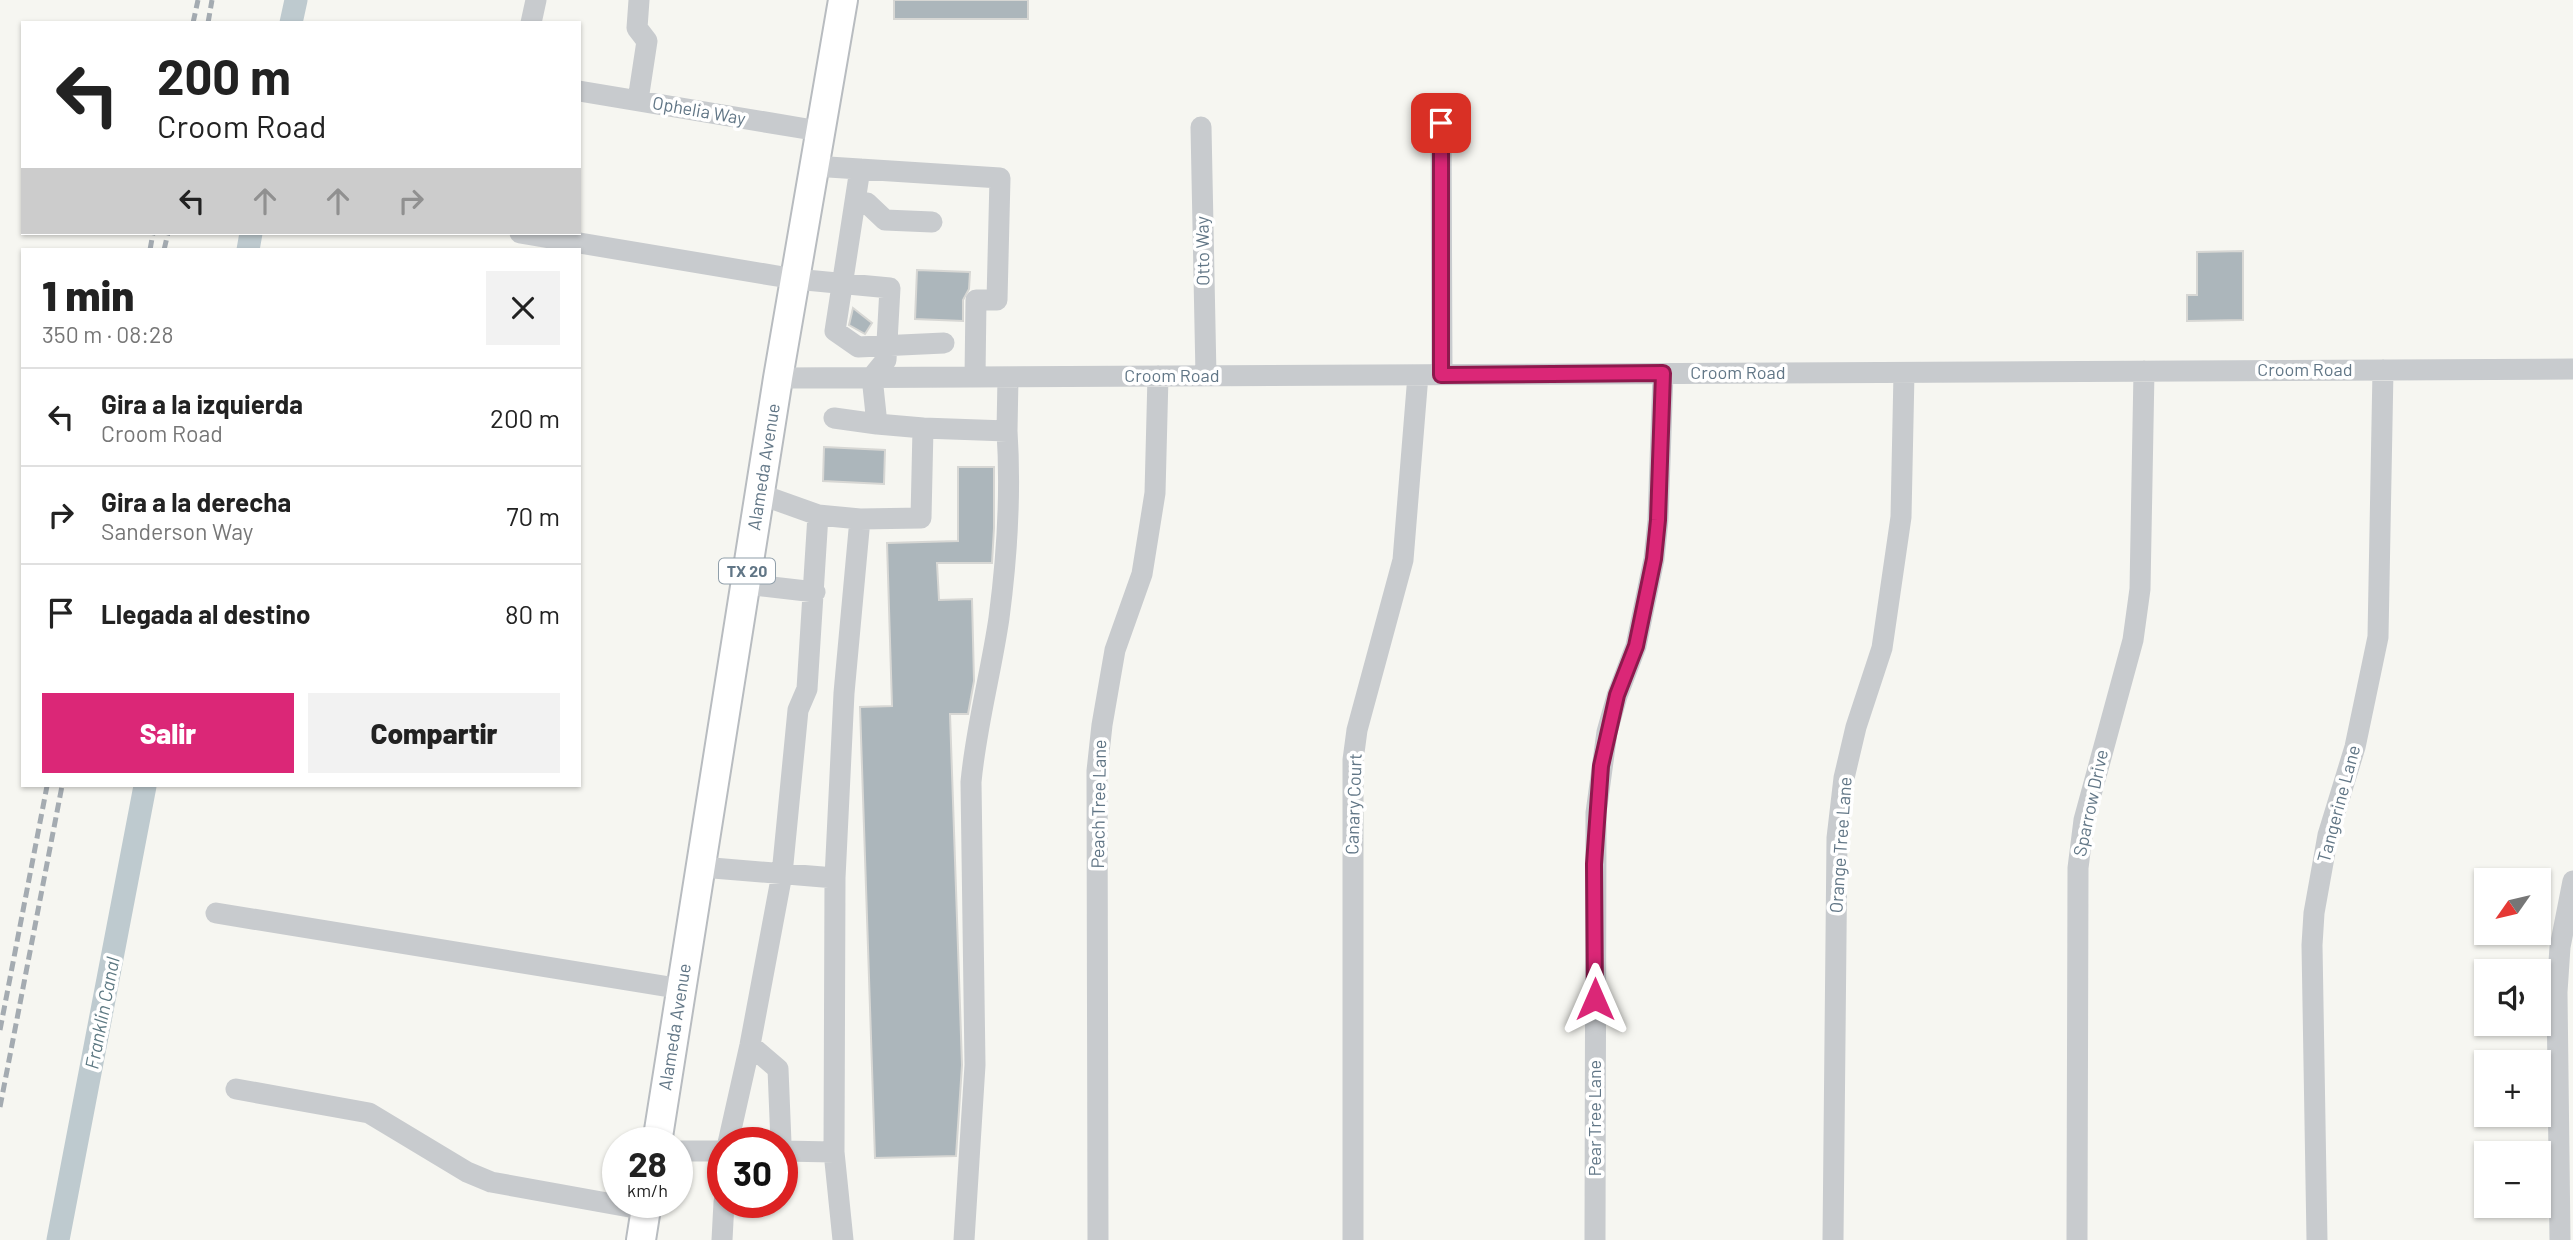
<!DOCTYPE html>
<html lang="es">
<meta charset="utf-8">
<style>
body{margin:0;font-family:Barlow,sans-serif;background:#f2f2f2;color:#222;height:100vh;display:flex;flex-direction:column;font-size:26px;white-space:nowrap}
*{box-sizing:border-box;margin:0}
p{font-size:23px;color:#767676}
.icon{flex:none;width:38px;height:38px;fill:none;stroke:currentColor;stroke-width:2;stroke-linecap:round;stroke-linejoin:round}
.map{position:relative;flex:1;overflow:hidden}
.sheet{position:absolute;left:21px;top:248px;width:560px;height:539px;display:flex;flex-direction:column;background:#fff;border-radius:0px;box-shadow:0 2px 5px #0004}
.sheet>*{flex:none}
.top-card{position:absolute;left:21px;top:21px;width:560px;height:214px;border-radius:0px;box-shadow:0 2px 5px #0004;background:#fff;color:#222;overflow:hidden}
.needle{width:46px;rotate:236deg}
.fabs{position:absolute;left:2474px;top:868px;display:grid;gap:14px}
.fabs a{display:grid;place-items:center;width:77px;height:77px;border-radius:0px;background:#fff;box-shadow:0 2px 5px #0004;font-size:35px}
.speed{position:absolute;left:602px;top:1127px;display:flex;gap:14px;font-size:35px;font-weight:700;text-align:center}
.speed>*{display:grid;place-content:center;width:91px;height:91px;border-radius:50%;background:#fff;box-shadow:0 2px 5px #0004;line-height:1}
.speed small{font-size:18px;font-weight:400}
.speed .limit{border:10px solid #d22;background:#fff;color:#111}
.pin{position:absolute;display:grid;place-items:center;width:60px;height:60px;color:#fff;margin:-30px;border-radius:14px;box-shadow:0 4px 10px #0006}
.me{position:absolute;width:77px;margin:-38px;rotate:0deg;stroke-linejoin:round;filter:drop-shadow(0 0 5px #0008)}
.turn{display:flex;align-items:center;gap:24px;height:147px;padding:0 21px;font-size:32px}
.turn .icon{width:91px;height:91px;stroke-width:2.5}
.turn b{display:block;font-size:49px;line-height:60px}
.lanes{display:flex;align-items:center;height:66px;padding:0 21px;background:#0003;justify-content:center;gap:35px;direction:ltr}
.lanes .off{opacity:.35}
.round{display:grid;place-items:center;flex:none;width:74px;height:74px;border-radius:0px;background:#f2f2f2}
.overview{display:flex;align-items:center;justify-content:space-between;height:119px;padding:0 21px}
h1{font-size:42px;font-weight:800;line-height:52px}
.action{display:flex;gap:14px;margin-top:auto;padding:14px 21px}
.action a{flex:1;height:80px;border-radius:0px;background:#db2777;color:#fff;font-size:28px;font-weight:800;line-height:80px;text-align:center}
.action a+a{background:#f2f2f2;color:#222}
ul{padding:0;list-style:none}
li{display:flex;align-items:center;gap:21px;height:98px;padding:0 21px;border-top:2px solid #e0e0e0}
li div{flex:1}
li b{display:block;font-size:26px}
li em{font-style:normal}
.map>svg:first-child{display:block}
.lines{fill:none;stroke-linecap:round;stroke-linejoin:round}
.canal{stroke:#becacf;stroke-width:23}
.building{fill:#acb6bb;stroke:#d7d7d4;stroke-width:2}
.major-casing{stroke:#b8bcc0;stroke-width:32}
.minor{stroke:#c8cbce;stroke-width:21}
.major{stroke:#fff;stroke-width:28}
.rail{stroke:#a4abb1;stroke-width:5;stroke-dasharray:10 5;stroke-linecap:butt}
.route-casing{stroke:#8e194d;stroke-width:18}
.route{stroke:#db2777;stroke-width:12}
.labels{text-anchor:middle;stroke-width:7;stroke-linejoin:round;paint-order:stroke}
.shield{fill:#fff;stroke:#909faa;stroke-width:2}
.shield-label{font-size:16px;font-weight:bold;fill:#617686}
.street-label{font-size:18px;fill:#617686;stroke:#fff}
.water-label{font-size:19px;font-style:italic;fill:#5d7983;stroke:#fff}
</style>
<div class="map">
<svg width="2573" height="1240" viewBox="0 0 2573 1240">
<rect width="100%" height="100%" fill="#f6f6f1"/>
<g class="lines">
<path class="canal" d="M291,23L296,0
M248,250L251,233
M58,1240L145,786"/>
</g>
<path class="building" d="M894,0H1028V19H894Z
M2243,251V320L2187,321V295H2197V252Z
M917,270L970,272L969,289L963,300V321L915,319Z
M853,308L872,323L865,334L849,325Z
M824,447L885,450L884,484L823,481Z
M958,467H994V528L992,563H937L939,600L972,599L974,681L968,714H950L962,1065L956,1156L875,1158L860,707L892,706L887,543L958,541Z"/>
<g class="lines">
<g class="major-casing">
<path id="major" d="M657,1143L778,378L843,0
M641,1240L647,1202"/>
</g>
<path class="minor" d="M531,23L536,0
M579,91L819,131
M638,100L647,41L637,28L639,0
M1441,123L1442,375
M1201,127L1206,376
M813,166L1000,178L997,300H976L975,377
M860,169L835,331L858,347L944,343
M855,202L867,203L885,220L932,222
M520,233L795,279L890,288L886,360L872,377L877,424L923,428
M778,378L2573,369
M834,418L877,424
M759,494L818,515L860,519
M745,584L815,592
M701,867L835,878L834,1152L782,1151
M835,878L844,693L860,519L921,518L923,428L1007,431L1008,377
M216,913L682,989
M750,1045L778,1069L781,1143
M236,1089L369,1113L467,1172L491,1182L646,1210
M728,1143L750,1045L782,874L798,710L807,689L818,515
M677,1151H723
M834,1152L843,1240
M722,1240L724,1202
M964,1240L975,1065L971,782C976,727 991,673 999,618C1007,557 1011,493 1007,431
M1098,1240L1097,771L1102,725L1115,650L1142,574L1155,493L1158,376
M1353,1240V760L1357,730L1403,560L1418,375
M1595,1240L1596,813L1607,732L1617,696L1636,646L1654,559L1658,520L1663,374
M1833,1240L1837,838L1844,778L1856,727L1882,648L1901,517L1904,373
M2077,1240L2078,868L2084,820L2133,640L2140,589L2144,371
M2317,1240L2312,945L2314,913L2328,835L2355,747L2378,637L2383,370
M2560,1240L2557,992L2560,947L2573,881"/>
<use href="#major" class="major"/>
<path class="rail" d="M193,23L198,0
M208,23L212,0
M150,250L153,233
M164,250L168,233
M0,1030L47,786
M0,1107L62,786"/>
</g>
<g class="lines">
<g class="route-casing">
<path id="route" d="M1441,123V375L1663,373L1658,520L1654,559L1636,646L1617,695L1601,766L1594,864L1595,999"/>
</g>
<use href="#route" class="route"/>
</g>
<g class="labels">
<rect class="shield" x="719" y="558.5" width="56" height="25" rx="5"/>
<g class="shield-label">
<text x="747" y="577">TX 20</text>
</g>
<g class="street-label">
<text transform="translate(699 111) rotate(10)" y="6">Ophelia Way</text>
<text transform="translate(1203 251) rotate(-91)" y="6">Otto Way</text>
<text x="2305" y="376">Croom Road</text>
<text x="1738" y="379">Croom Road</text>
<text x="1172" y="382">Croom Road</text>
<text transform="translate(764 467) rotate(-81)" y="6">Alameda Avenue</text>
<text transform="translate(2091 803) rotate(-78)" y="6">Sparrow Drive</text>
<text transform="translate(1099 804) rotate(-89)" y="6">Peach Tree Lane</text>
<text transform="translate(1354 804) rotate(-88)" y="6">Canary Court</text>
<text transform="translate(2339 804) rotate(-75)" y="6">Tangerine Lane</text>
<text transform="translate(1841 845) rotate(-86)" y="6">Orange Tree Lane</text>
<text transform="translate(675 1027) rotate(-81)" y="6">Alameda Avenue</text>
<text transform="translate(1595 1118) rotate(-90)" y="6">Pear Tree Lane</text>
</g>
<g class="water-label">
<text transform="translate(102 1013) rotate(-79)" y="7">Franklin Canal</text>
</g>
</g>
</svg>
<div class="fabs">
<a><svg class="needle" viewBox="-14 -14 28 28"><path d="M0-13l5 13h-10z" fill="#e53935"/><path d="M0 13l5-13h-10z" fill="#767676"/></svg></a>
<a><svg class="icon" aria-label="sound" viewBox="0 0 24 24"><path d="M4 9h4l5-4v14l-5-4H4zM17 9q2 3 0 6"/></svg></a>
<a>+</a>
<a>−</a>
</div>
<div class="speed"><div>28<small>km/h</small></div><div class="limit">30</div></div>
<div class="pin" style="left:1441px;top:123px;background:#d93025"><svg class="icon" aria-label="arrive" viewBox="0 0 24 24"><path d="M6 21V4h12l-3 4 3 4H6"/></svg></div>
<svg class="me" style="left:1595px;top:999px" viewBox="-20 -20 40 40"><path d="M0-17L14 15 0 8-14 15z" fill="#db2777" stroke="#fff" stroke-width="4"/></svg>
<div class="top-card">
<div class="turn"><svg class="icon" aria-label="left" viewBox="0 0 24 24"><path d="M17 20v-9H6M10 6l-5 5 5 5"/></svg><div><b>200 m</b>Croom Road</div></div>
<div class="lanes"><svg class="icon" aria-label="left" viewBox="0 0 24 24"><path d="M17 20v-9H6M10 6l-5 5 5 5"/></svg><svg class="icon off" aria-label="ahead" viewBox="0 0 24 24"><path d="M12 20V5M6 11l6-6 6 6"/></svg><svg class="icon off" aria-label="ahead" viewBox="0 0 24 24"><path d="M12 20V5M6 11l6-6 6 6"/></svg><svg class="icon off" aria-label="right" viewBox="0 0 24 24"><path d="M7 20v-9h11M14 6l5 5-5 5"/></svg></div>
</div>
<section class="sheet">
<div class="overview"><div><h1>1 min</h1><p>350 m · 08:28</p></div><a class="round"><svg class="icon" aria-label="close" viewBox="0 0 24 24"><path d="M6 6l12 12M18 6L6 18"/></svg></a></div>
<ul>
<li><svg class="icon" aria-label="left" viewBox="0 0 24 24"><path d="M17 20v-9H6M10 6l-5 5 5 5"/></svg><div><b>Gira a la izquierda</b><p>Croom Road</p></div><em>200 m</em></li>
<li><svg class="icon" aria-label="right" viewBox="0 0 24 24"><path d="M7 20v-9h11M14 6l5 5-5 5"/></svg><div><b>Gira a la derecha</b><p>Sanderson Way</p></div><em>70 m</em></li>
<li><svg class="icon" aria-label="arrive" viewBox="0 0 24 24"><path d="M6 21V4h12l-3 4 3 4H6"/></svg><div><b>Llegada al destino</b></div><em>80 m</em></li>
</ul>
<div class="action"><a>Salir</a><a>Compartir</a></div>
</section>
</div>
